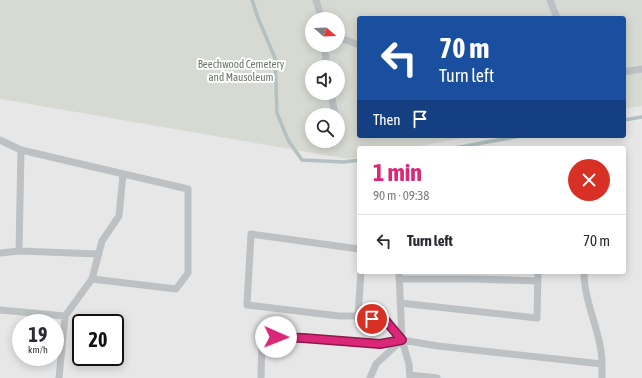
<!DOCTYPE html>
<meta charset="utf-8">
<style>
body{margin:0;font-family:"Asap Condensed",sans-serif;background:#f7f7f7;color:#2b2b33;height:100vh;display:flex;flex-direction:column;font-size:15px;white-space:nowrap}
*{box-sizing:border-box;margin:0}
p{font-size:13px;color:#7c7c81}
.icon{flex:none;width:22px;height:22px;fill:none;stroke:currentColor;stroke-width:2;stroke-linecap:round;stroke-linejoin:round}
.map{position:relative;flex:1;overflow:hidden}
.drawer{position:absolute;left:357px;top:146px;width:269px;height:128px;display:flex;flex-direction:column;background:#fff;border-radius:4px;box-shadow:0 2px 10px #0003}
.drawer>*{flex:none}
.hud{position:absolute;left:357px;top:16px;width:269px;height:122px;border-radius:4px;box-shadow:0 2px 10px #0003;background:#1a4fa0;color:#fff;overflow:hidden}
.needle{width:26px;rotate:109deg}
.fabs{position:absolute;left:305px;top:12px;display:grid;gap:8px}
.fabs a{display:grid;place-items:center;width:40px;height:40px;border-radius:50%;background:#fff;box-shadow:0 2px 10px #0003;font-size:20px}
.speed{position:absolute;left:12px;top:314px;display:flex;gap:8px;font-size:20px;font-weight:700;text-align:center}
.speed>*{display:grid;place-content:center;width:52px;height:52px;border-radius:50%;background:#fff;box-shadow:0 2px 10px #0003;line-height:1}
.speed small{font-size:10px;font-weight:400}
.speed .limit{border:2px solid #111;border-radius:6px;background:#fff;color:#111}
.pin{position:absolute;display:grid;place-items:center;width:34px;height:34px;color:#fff;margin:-17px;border:2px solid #fff;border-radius:50%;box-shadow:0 1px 4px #0007}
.me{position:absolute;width:44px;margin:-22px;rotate:91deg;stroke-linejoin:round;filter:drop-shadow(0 0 3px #0008)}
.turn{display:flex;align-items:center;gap:14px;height:84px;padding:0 16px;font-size:18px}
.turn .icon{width:52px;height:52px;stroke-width:2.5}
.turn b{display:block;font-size:28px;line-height:34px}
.then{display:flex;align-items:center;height:38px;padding:0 16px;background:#0003;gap:8px;font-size:15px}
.round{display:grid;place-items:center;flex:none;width:42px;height:42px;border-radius:21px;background:#f7f7f7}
.head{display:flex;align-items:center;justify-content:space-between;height:68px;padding:0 16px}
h1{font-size:24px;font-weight:700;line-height:30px;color:#db2777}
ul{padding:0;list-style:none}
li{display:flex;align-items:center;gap:12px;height:52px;padding:0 16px;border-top:1px solid #e1e1e2}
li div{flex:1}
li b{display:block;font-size:15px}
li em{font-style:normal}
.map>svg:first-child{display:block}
.built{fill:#e6e7e6;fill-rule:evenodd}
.green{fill:#d6dad2;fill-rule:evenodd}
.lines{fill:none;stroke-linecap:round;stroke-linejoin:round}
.stream{stroke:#b3c1c3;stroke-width:3.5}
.service{stroke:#bdc1c4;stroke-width:7}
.route-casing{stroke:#8e194d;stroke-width:10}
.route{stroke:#db2777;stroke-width:7}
.labels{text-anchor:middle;stroke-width:4;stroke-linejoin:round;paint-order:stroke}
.park-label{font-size:11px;fill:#6b7866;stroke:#fff}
</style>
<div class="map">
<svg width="642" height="378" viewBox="0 0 642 378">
<rect width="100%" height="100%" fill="#f6f5f3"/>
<path class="built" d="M0,99L347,159L359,157V272H624V148H408L475,136H624V109L642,106V378H0ZM21,323H55V357H21ZM81,323H115V357H81Z"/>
<path class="green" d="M0,0H642V106L624,109V18H359V136H475L408,148H359V157L347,159L0,99ZM312,19H338V45H312ZM312,67H338V93H312ZM312,115H338V141H312Z"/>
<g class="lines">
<path class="stream" d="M252,0L258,18L275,58L277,113L288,140L302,160L344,162L359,160
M624,120L642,117
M455,148L520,136"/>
<path class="service" d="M316,0L322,19
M550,0L557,18
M338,37L359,45
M324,45L327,67
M624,72L642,69
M331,93L335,115
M0,140L21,150L188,189V273L176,289L92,279L102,241L119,216L123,174
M359,249L251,234L247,305L339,316H358L386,321L402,340
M19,251L99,254
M0,253L19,251L21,150
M399,272L402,340L409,364L410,378
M584,272C584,304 602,333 602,364
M399,279H474L538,281
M400,303L537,318L538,272
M0,310L65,316L92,279
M358,316L361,272
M410,375L437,378
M59,378L65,316
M261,378L262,337L303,338L380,344L402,340L438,346L602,364V378
M370,378L376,364L402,340"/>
</g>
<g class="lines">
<g class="route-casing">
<path id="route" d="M276,337L303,338L380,344L402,340L386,321L372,319"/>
</g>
<use href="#route" class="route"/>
</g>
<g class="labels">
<g class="park-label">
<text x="241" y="68">Beechwood Cemetery<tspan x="241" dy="13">and Mausoleum</tspan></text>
</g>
</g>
</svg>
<div class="fabs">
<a><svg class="needle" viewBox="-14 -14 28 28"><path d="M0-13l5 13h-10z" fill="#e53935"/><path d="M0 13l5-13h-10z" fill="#7c7c81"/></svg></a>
<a><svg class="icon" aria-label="sound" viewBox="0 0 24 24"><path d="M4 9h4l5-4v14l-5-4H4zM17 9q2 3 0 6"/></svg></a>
<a><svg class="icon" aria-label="search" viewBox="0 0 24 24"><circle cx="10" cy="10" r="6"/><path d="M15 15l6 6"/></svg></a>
</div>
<div class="speed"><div>19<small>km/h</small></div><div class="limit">20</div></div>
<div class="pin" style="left:372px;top:319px;background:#d93025"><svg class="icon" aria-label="arrive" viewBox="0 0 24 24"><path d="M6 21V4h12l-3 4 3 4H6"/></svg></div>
<svg class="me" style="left:276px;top:337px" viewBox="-20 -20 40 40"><circle r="19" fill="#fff"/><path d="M0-13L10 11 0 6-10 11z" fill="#db2777"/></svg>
<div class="hud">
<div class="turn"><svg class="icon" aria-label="left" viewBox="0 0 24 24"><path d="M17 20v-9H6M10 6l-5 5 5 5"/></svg><div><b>70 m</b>Turn left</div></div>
<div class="then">Then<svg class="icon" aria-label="arrive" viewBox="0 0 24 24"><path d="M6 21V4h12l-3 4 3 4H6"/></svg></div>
</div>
<section class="drawer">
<div class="head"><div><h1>1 min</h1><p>90 m · 09:38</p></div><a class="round" style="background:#d93025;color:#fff"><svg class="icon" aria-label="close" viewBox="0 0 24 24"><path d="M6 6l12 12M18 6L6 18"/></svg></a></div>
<ul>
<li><svg class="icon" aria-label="left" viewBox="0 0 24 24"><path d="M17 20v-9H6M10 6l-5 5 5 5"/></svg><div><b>Turn left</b></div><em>70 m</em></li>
</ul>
</section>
</div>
